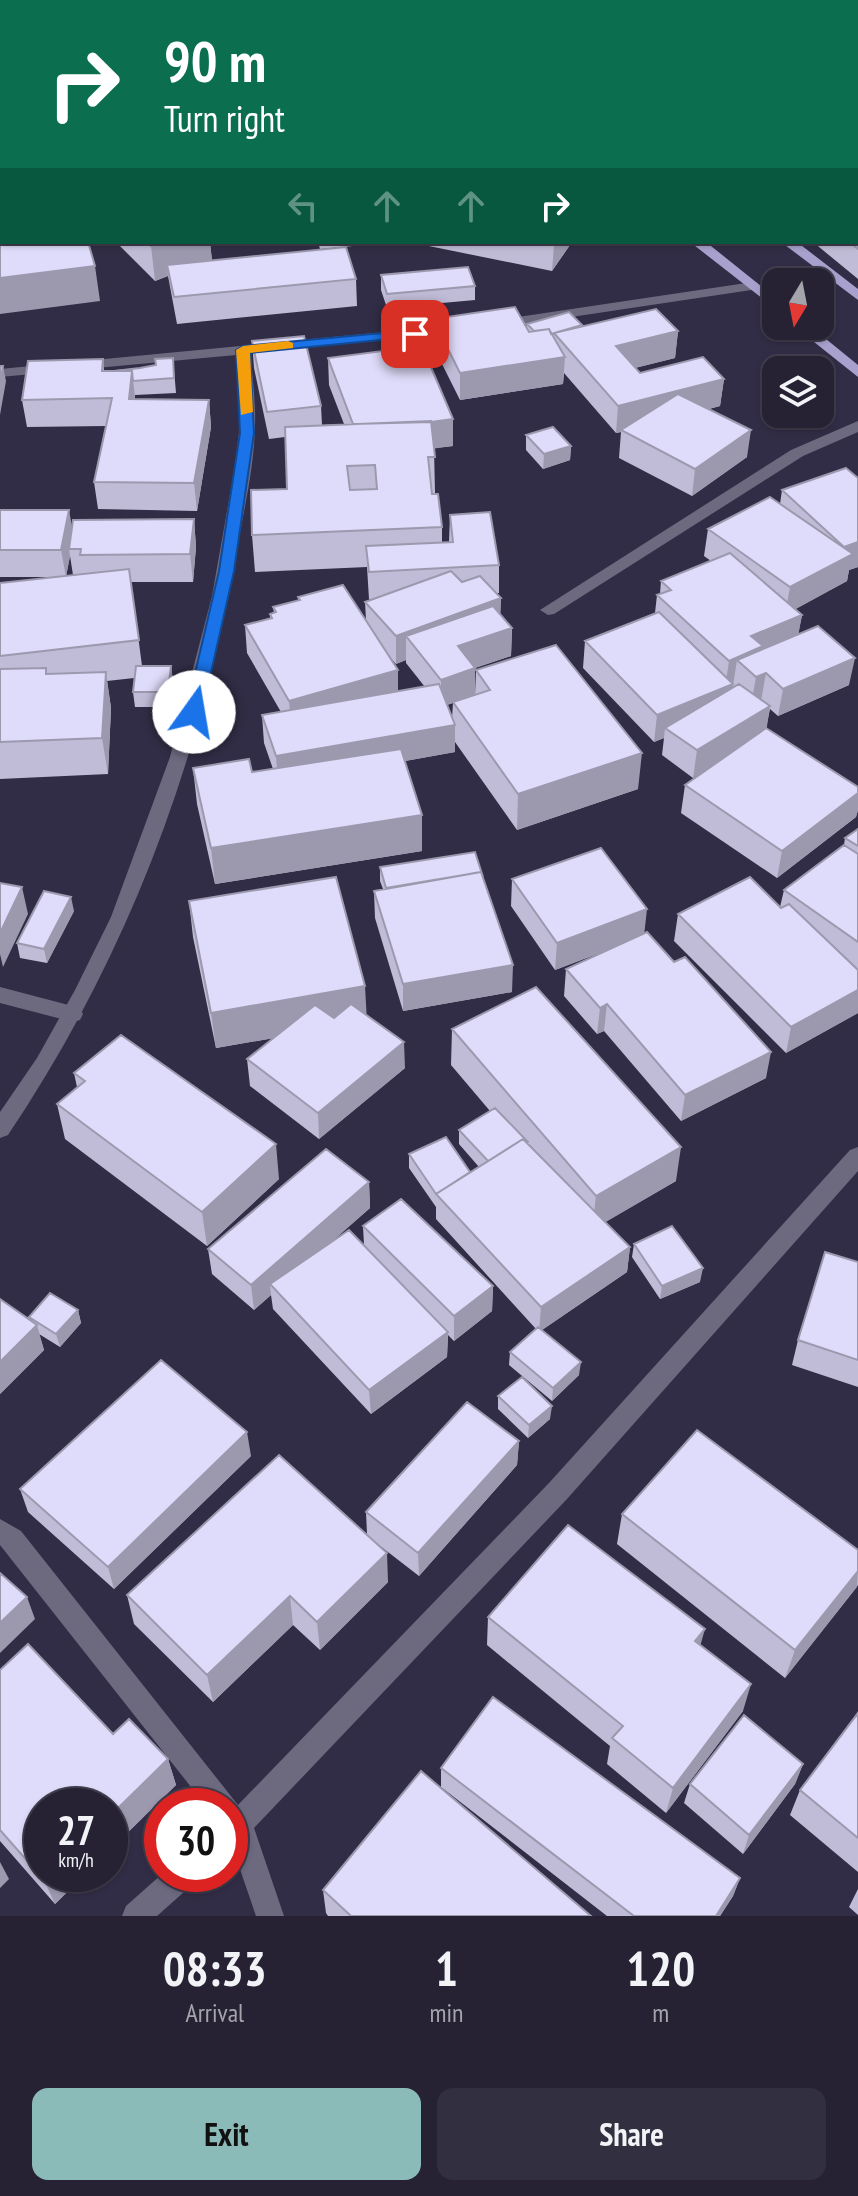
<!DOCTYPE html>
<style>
body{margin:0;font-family:"PT Sans Narrow",sans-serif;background:#322f40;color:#f1f3f6;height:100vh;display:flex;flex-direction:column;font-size:30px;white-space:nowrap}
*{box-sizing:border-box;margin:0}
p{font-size:26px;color:#a4a4ac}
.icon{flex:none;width:44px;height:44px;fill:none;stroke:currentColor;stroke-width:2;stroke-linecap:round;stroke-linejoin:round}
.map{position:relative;height:1916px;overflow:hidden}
.sheet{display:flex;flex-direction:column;background:#262234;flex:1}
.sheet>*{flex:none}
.top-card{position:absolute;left:0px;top:0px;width:858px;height:244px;box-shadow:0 2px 6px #0004,0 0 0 2px #423f4f;background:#0b6e4f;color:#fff;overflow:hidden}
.needle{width:52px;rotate:190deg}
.fabs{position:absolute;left:762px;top:268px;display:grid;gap:16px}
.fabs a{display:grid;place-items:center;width:72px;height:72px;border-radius:16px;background:#262234;box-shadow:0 2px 6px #0004,0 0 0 2px #423f4f;font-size:40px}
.speed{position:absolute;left:24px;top:1788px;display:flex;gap:16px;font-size:40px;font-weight:700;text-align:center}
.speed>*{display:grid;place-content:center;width:104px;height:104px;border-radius:50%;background:#262234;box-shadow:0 2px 6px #0004,0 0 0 2px #423f4f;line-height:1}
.speed small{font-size:20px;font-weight:400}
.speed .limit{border:12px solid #d22;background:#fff;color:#111}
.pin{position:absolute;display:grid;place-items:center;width:68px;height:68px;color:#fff;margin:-34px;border-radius:16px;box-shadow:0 4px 12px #0006}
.me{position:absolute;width:88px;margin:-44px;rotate:13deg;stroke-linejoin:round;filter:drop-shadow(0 0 6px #0008)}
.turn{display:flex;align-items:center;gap:28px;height:168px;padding:0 32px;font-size:36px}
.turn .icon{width:104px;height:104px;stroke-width:2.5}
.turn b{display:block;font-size:56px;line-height:68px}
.lanes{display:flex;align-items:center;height:76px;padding:0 32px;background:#0003;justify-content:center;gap:40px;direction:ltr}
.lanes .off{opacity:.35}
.eta{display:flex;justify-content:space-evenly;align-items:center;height:136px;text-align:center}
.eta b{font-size:48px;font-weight:600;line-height:56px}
.button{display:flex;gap:16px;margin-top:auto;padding:16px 32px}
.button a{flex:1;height:92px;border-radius:16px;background:#8bbbb9;color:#111;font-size:32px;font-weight:600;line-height:92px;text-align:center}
.button a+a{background:#322f40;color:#f1f3f6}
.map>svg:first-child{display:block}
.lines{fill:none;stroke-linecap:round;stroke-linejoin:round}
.lane{fill:#6d6a80;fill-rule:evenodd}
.street{fill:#6d6a80;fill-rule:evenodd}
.primary{fill:#a8a1cd;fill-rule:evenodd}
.wall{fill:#c0bcd7;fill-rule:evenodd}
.shaded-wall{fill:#9c99af}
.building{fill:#dfdbfa;stroke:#9c99af;stroke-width:2;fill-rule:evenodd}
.route{fill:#1a73e8;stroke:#114b97;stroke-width:2}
.slow{fill:#f59e0b}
</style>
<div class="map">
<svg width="858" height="1916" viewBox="0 0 858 1916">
<rect width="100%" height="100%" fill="#322d46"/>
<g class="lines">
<path class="lane" d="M858,421V432L803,456L554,614L548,615L540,610L791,450Z
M0,987L80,1008L83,1014L80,1020L73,1022L0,1003Z"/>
<path class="street" d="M753,282L758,283V289L498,328L491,324L498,320Z
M458,325L465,329L463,332L251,353C252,378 256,402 255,426C254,470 243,515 235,558C199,767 126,959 8,1135L0,1138V1112L37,1058L75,990L111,917L170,757L212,596L235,466L240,424L236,355L0,377V369Z
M858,1147V1171L567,1499L254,1828L284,1916H256L232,1846L230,1847V1806H206L0,1545V1519L21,1531L238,1805L549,1483L850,1150Z
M162,1874H197L193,1884L157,1916H122L126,1906Z"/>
<path class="primary" d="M394,0H406L408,2H396Z
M475,0H487L489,2H477Z
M690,242H706L776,298V309Z
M781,242H797L858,289V300Z
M794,326H810L858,365V377Z"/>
</g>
<path class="wall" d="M502,0H550V2H504Z
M742,0H841V2H742Z
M856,17L858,18V173H856Z
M858,217V279L813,242H856Z
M116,242H210L212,260L356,279L357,306L177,324L168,276L155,281Z
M318,242H386V243L320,249Z
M409,242H572L552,271Z
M381,275L475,286V300L387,308L381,290Z
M433,319L526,328L527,324L678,331L675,358L635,368L640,373L724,379L720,406L709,409L747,457L692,496L619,458L621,432L616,433L564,373L563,384L460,400L433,346Z
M252,341L321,406L322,425L344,424L329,385L328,358L453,419V446L434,448L435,493H432L442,527V542H449L450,515L499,565V593H496L501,598L500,615L512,628L511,656L475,668V695L476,670L638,789L517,830L455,742V752L405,761L422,851L215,884L197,804L193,768L252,772L273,769L264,743L262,715L281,712L247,653L245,625L270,618V614L274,613L273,607L298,601V597L366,620L365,602L372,599H369L367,567L255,572L252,535L287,489L285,437L269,439L254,368ZM388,655L396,664L406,660V663L425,687L398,691ZM453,703L452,718L447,705Z
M173,358L176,393L135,395V399L209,400L211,427L197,511L98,509L94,482L106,426L27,427L22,400L103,359L104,371L140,368L156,365Z
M526,435L571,446L570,460L543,469L526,450Z
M858,478V567L849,570L847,581L795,609L802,615L798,634L849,685L778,716L770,709L766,728L858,787V810L856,817L777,878L681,813L685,785L709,768L693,778L662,755L664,738L654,742L583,668L585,641L655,613L657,595L660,594L661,581L711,561L704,556L708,529L780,504L782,490Z
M0,510L72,528L194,519L196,547L193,582H131L142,666H171L173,681L170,707H135L133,692L134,678L107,681L111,708L108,774L0,779V583L54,577H0ZM70,556L73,575L66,576Z
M858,829V1013L786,1053L674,941L678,914L780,907L784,890L844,845L845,838Z
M380,867L512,992L403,1011L375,918L374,891L383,889L380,881Z
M512,879L644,933L766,1078L681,1121L604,1031L597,1034L564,996L566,969L610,949L555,970L511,906Z
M189,901L366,1015L405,1068L319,1139L250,1086L247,1059L274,1038L216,1048L193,937Z
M74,911L47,963L20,958L17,943Z
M452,1029L676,1181L605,1222L630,1247L627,1272L542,1330L579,1375L552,1401L509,1365L510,1352L536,1329L436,1219V1207L409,1168V1154L470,1172L479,1167L459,1144V1130L490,1111L451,1065Z
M74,1073L279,1179L207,1246L65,1139L57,1104L77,1087Z
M369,1182L370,1208L331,1242L364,1245L363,1226L493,1286L492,1311L454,1341L448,1335L447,1357L371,1414L273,1309L271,1295L254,1310L212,1274L208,1249Z
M634,1244L700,1282L660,1299L632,1257Z
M858,1262V1387L792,1365L798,1340Z
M0,1299L30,1320L29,1317L78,1310L81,1323L60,1347L39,1334L44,1350L0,1394Z
M498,1396L550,1419L528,1438L498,1409Z
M519,1441L517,1465L419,1576L375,1542L388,1582L320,1650L293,1625L213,1702L134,1624L127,1595L367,1534L366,1512Z
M251,1456L114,1589L28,1512L20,1489Z
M622,1514L858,1550V1585L785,1678L617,1544Z
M488,1617L700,1645L743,1711L666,1813L607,1764L610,1746L487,1645Z
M0,1670L113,1734L168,1759L176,1785L55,1904L0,1841Z
M858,1713V1872L790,1815L800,1790Z
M803,1764L795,1784L743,1854L684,1803L690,1784Z
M441,1768L740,1878L733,1896L720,1916H607L441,1787Z
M858,1889V1915L849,1907Z
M323,1890L591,1916H328L326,1913Z"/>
<path class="shaded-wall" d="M522,0H550V2H522Z
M0,199H2V235H0Z
M163,242H210L212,263L167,265L168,276L155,281L151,246Z
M556,242H572L552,271L554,245Z
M95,266L100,301L0,314V278Z
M678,331L675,358L614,373L616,346Z
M565,357L563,384L460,400V373Z
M3,366L6,381L0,415V384Z
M132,371L135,397L132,426L129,399Z
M724,379L720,406L623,431L621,430V432L616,433L618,406Z
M209,400L211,427L197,511L194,483Z
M453,419V446L356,459V432Z
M751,430L747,457L692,496L695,469Z
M571,446L570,460L543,469L544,454Z
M69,510L74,538L69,549L70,556L66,577L61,550Z
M194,519L196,547L193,582L190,554Z
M858,542V567L849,570L847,581L785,615L790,587L842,560L844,547Z
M501,598L500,625L406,636V660L396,664V636Z
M802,615L797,642L737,660L729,711L665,728L664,738L654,742L657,715L725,687L729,661L751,636Z
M512,628L511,656L457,674L458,646Z
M855,658L849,685L778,716L783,689Z
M171,666L173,681L170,707L168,692Z
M475,668V695L441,707V680Z
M398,670V698L291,728L289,701Z
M106,672L111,708L108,774L102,738Z
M766,673L761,701L751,705L756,677Z
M770,706L766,733L693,778L697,750Z
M455,725V752L278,784L276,756Z
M642,753L638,789L517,830L518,794Z
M858,793V810L856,817L777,878L782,851Z
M422,815V851L215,884L211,848Z
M22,887L28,914L3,967L0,954V933Z
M71,897L74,911L47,963L44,949Z
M647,909L644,936L555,970L557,943Z
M513,965L512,992L403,1011V984Z
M365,986L367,1022L216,1048L211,1013Z
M858,990V1013L786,1053L791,1027Z
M607,1004L604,1031L597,1034L600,1008Z
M404,1042L405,1068L319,1139L318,1113Z
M771,1052L766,1078L681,1121L685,1095Z
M276,1144L279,1179L207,1246L202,1212Z
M681,1147L676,1181L592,1230L596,1196Z
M369,1182L370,1208L276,1291L270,1284L271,1295L254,1310L251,1285Z
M630,1247L627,1272L539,1332L541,1307Z
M703,1268L700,1282L660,1299L662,1286Z
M493,1286L492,1311L454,1341V1316Z
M78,1310L81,1323L60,1347L56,1334Z
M37,1325L44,1350L0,1394V1362Z
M448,1332L447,1357L371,1414L369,1390Z
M581,1362L579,1375L552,1401L553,1388Z
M552,1406L550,1419L528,1438L529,1425Z
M247,1432L251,1456L114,1589L108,1567Z
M519,1441L517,1465L419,1576L418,1553Z
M387,1553L388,1582L320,1650L317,1622Z
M858,1571L857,1587L785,1678L795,1650Z
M290,1596L293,1625L213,1702L207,1675Z
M27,1597L35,1619L0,1653V1623Z
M705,1629L697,1657L695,1641Z
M751,1684L743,1711L666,1813L673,1788Z
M168,1759L176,1785L110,1850V1816Z
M803,1764L795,1784L743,1854L749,1835Z
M0,1862L9,1879L0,1888Z
M50,1874H85L55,1904L44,1880Z
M740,1878L733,1896L720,1916H716Z"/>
<path class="building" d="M856,17L858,18V139H856Z
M0,167H2V199H0Z
M856,215L858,217V249L849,242H856Z
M0,239H2V242H88L95,266L0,278Z
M147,242H163L151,246Z
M539,242H556L554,245Z
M346,247L356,279L174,297L167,265Z
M468,267L475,286L387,294L381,275Z
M515,307L529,332L549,329L565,357L460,373L433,319Z
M656,309L678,331L616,346L640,373L703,357L724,379L618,406L554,333Z
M569,312L582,325L551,334L549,329L534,331L527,324Z
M304,336L321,406L267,412L252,341Z
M422,346L453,419L431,422L353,424L328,358Z
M173,358L174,378L133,381L132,371H114L140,368L156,365L155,359Z
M103,359L102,371H132L129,399L209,400L194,483L94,482L112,398L22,400L28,361Z
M0,366H3L0,384Z
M678,394L751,430L695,469L621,430Z
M431,421L435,457H428L432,494H438L442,527L252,535L251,490L287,489L285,427ZM375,465L377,489L350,490L347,466Z
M553,427L571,446L544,454L526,435Z
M846,468L858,478V542L844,547L782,490Z
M770,497L853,554L790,587L708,529Z
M0,510H69L61,550H0Z
M490,512L499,565L369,572L366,546L453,542L450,515Z
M194,519L190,554L80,555L81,549H69L73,520Z
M730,553L802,615L751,636L763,646L729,661L657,595L671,590L661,581Z
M129,569L139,640L0,656V583Z
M451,571L462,582L480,576L501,598L396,636L365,602Z
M343,585L398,670L289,701L245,625L272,618L270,614L276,612L273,607L300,600L298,597Z
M493,606L512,628L458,646L475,668L441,680L406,636Z
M659,612L733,684L657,715L585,641Z
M818,626L855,658L783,689L766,673L756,677L737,660Z
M556,645L642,753L518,794L453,702L490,690L476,670Z
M136,666H171L168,692H133Z
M46,668V674L106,672L102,738L0,742V669Z
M439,684L455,725L276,756L262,715Z
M739,684L770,706L697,750L665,728Z
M766,728L858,787V793L782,851L685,785Z
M401,749L422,815L211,848L193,768L249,759L252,772Z
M858,829V846L845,838Z
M844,845L858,854V942L784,890Z
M601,848L647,909L557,943L512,879Z
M475,852L483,877L481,872L386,888L380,867Z
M481,872L513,965L403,984L374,891Z
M336,877L365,986L211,1013L189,901Z
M750,877L781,908L789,904L858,970V990L791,1027L678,914Z
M0,883L22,887L0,933Z
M44,891L71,897L44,949L17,943Z
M647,932L674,962L685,957L771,1052L685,1095L607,1004L600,1008L566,969Z
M536,987L681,1147L596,1196L452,1029Z
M351,1004L404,1042L318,1113L247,1059L315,1005L334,1018Z
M121,1035L276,1144L202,1212L57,1104L85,1081L74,1073Z
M495,1108L528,1142L527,1143L523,1139L488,1161L459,1130Z
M446,1137L470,1172L436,1194L409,1154Z
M523,1139L630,1247L541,1307L436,1194Z
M326,1149L369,1182L251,1285L208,1249Z
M401,1199L493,1286L454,1316L363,1226Z
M672,1226L703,1268L662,1286L634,1244Z
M349,1230L448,1332L369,1390L270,1284Z
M825,1252L858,1262V1360L798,1340Z
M50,1293L78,1310L56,1334L29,1317Z
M0,1299L37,1325L0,1362Z
M538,1327L581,1362L553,1388L510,1352Z
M161,1360L247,1432L108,1567L20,1489Z
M522,1377L552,1406L529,1425L498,1396Z
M467,1402L519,1441L418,1553L366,1512Z
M697,1430L858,1550V1571L795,1650L622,1514Z
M279,1455L387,1553L317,1622L290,1596L207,1675L127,1595Z
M568,1525L705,1629L695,1641L751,1684L673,1788L612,1738L623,1726L488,1617Z
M0,1573L27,1597L0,1623Z
M28,1644L113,1734L129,1719L168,1759L110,1816V1806H42V1874H50L44,1880L0,1830V1670Z
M493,1697L740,1878L716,1916H634L441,1768Z
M858,1713V1838L800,1790Z
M744,1715L803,1764L749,1835L690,1784Z
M421,1771L591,1916H351L323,1890Z"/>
<path class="route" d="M415,330L420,331V336L250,353L254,433L234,571L202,712L194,717L188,716L186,712L219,571L240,433L236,350L243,346Z"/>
<path class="slow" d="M288,341L293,343V348L250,353L253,412L241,415L236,350L243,346Z"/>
</svg>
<div class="fabs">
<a><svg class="needle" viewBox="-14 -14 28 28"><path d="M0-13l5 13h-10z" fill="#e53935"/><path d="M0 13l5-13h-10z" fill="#a4a4ac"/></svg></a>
<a><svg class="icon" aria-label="layers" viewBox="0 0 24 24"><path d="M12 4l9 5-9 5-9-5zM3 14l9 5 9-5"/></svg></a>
</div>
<div class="speed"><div>27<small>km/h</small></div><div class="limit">30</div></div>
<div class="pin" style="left:415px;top:334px;background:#d93025"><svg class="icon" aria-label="arrive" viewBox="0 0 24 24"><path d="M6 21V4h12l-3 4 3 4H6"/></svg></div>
<svg class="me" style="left:194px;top:712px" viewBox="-20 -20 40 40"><circle r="19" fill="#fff"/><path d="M0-13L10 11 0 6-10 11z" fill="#1a73e8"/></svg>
<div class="top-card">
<div class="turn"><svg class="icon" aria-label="right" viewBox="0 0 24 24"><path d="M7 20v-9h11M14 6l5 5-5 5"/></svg><div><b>90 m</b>Turn right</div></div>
<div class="lanes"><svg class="icon off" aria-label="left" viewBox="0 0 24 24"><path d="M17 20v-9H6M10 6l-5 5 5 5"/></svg><svg class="icon off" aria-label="ahead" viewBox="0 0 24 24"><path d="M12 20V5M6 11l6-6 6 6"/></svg><svg class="icon off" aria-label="ahead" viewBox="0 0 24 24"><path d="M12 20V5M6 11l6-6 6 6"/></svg><svg class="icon" aria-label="right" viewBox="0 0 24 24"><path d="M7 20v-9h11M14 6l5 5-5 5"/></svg></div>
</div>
</div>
<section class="sheet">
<div class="eta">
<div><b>08:33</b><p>Arrival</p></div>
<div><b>1</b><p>min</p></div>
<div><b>120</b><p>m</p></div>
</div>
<div class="button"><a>Exit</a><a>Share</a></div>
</section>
